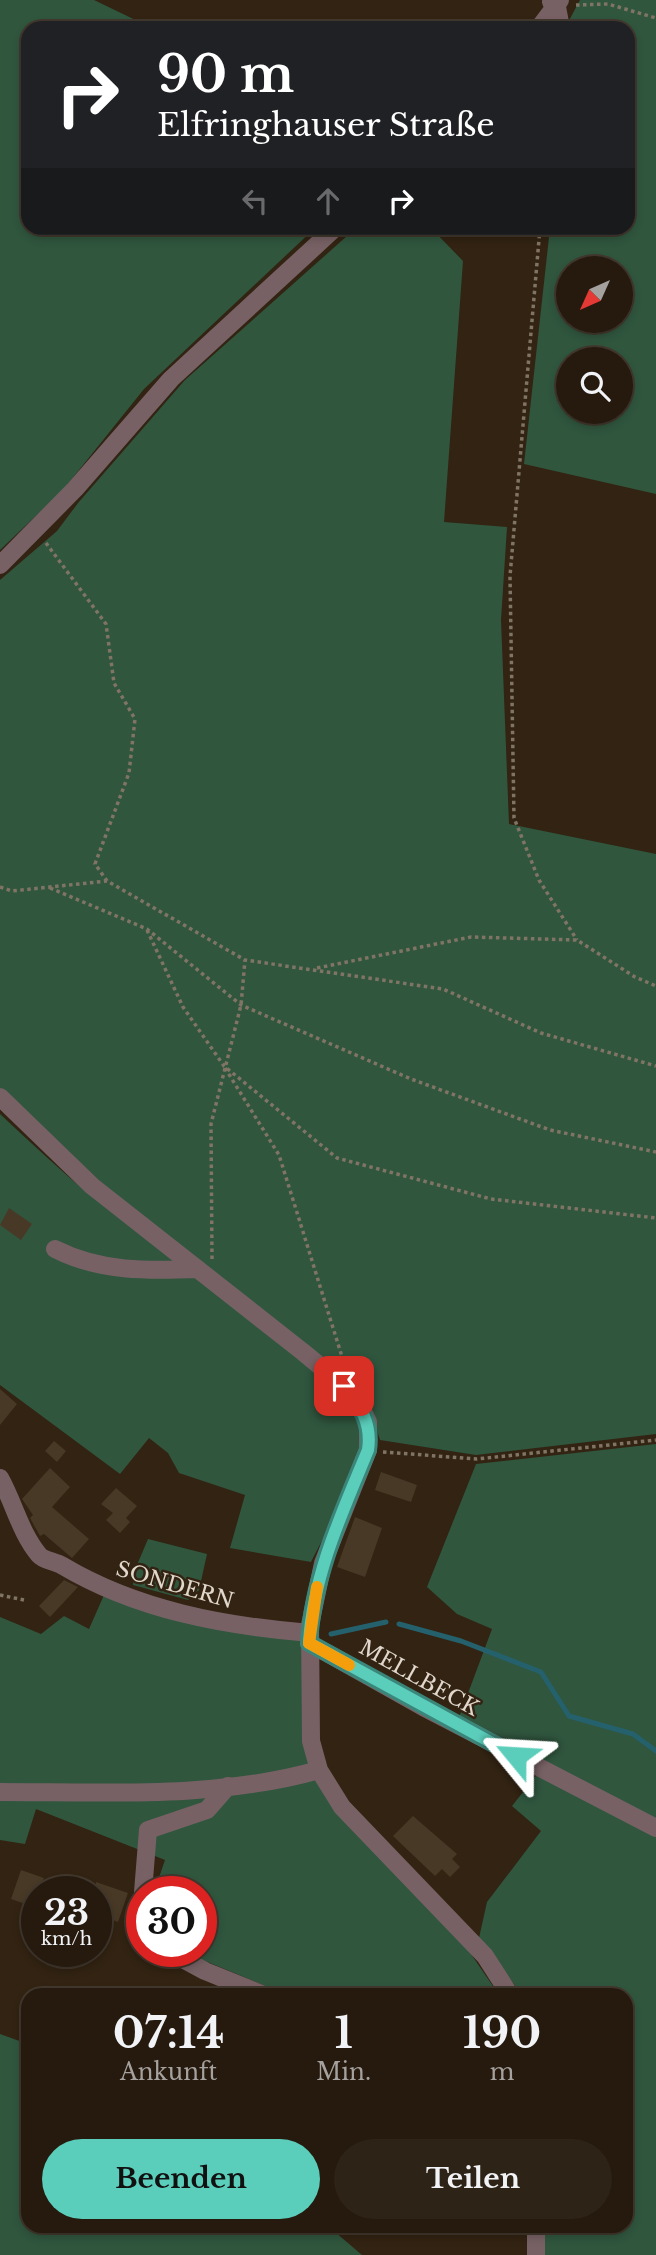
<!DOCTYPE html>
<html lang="de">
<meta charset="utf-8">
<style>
body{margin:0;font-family:"Libre Baskerville",serif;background:#2e2317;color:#f1f3f6;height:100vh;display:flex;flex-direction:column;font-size:26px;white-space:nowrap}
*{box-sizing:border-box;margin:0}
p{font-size:23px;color:#a4a19e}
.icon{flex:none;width:38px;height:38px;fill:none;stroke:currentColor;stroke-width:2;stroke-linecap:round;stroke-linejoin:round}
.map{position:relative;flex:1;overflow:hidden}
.panel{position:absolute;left:21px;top:1988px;width:612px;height:245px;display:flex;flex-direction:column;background:#261a0e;border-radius:21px;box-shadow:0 4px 10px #0003,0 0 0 2px #42382e}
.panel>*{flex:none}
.banner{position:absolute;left:21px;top:21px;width:614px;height:214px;border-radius:21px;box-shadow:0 4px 10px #0003,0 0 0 2px #42382e;background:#202124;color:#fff;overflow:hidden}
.needle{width:46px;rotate:225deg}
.tools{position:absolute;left:556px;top:256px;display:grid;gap:14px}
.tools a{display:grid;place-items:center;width:77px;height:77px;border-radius:50%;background:#261a0e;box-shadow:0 4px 10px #0003,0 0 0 2px #42382e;font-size:35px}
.speed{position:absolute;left:21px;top:1876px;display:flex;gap:14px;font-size:35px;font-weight:700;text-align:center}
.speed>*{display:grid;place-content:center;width:91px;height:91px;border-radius:50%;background:#261a0e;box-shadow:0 4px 10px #0003,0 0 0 2px #42382e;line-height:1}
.speed small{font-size:18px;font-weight:400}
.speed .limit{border:10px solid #d22;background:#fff;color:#111}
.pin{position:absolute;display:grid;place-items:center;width:60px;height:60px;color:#fff;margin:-30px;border-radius:14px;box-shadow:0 4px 10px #0006}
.me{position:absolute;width:77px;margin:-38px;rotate:297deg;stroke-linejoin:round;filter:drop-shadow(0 0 5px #0008)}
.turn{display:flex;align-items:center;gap:24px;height:147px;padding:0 21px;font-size:32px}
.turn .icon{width:91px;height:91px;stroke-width:2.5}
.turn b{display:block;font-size:49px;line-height:60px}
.lanes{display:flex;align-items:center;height:66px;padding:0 21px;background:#0003;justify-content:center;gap:35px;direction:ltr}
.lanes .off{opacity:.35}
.eta{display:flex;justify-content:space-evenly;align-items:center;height:119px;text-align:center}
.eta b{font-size:42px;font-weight:800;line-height:49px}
.action{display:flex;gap:14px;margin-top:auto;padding:14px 21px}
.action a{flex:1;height:80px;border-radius:42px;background:#5bcebb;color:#111;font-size:28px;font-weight:800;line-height:80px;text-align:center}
.action a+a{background:#2e2317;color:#f1f3f6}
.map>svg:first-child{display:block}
.green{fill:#30563e;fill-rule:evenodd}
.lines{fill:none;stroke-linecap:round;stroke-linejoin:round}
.stream{stroke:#25616c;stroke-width:5}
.building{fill:#483926}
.path{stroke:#807465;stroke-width:3.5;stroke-dasharray:3.5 3.5;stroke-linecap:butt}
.minor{stroke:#776165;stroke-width:18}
.route-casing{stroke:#3b867a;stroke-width:18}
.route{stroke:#5bcebb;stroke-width:12}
.slow{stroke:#f59e0b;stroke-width:12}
.labels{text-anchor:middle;stroke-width:5;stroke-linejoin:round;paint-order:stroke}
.street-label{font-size:21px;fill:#e1d7cc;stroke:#322312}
</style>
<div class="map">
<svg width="656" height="2255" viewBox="0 0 656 2255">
<rect width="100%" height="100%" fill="#322312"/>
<path class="green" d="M0,0H94L152,28H28V228H315L144,389L63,490L0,550Z
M580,0H656V494L524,464L550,228H628V28H565ZM569,268H621V320H569ZM569,359H621V411H569Z
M356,228H431L463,261L444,522L507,527L501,620L509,824L656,854V1434L476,1455L380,1440L375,1424L97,1180L0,1088V580L57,531L78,503L185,380Z
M0,1114C31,1143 62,1172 95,1199C136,1233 359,1390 362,1429C364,1470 329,1526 311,1562L230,1548L245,1495L179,1473L168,1453L149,1438L120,1474L0,1385Z
M656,1444V1823L458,1720L492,1629L457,1614L427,1587L476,1464Z
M148,1539L207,1554L199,1590L188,1600L133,1585L134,1572Z
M104,1595L291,1636L304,1642L309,1770L151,1789L0,1788V1617L41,1634L64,1616L89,1629Z
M538,1773L656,1835V2255H543V2226H626V1995H522L479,1938L487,1902L541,1831L512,1806Z
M314,1776L460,1938L499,1995H287L198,1958L192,1951H201V1892H154L165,1860L36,1809L25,1844L0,1840V1797Z
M0,2034L28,2044V2226H328L362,2255H0Z"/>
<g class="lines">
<path class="stream" d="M399,1624L461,1641L541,1672L569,1716L633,1734L656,1751
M331,1634L386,1622"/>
</g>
<path class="building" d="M9,1208L32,1224L21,1240L0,1225Z
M0,1389L17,1404L0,1425Z
M54,1441L66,1451L57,1462L45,1451Z
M50,1468L70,1487L52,1507L89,1539L72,1558L44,1534L40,1536L30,1518L33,1515L22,1499Z
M381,1472L417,1485L411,1502L375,1490Z
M116,1488L137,1506L126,1518L130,1522L120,1533L106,1520L113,1513L101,1504Z
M355,1517L382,1528L365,1577L337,1567Z
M64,1580L78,1587L50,1617L39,1606Z
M413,1816L457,1854L452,1859L460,1867L450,1877L442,1869L435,1876L393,1836Z
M21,1870L44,1878L37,1892L34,1907L11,1899Z
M96,1882L128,1893L118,1922L99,1915L104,1903L96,1900Z"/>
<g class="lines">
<path class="path" d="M576,5L608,4L656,18
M540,228L510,576L514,818L539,880L577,940
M46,543L106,624L114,683L135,719L129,773L95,864L107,881L245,960L443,989L541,1033L656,1066
M0,887L12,891L107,881
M50,888L147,929L241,1005L411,1079L550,1130L656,1152
M147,930L183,1007L224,1066L337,1158L491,1199L656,1218
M317,968L471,937L577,940L635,977L656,986
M225,1068L279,1155L344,1363
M212,1259L211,1124L241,1005L245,960
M383,1452L477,1459L656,1440
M0,1595L24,1600"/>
<path class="minor" d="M551,2L557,7L561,28
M539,28L560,0
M0,565L75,489L171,379L335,228
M0,1097L92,1186L303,1352L344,1386L362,1409L368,1422V1450L323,1563L310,1625L311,1741L319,1770L342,1807L485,1956L510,1995
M55,1249C100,1272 148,1271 198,1269
M0,1478C14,1503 20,1532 39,1555C44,1561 55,1561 63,1566C137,1610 224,1626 310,1633
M309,1643L423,1707L656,1828
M0,1792C106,1792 216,1799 319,1770
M143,1892L148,1830L207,1810L228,1786
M168,1951L205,1971L264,1995
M536,2255V2226"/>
</g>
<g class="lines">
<g class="route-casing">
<path id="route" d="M344,1386C361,1406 372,1424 368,1450C342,1513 313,1575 309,1643L516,1756"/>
</g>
<use href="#route" class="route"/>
<path class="slow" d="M317,1587L309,1643L349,1665"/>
</g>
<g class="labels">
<g class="street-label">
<text transform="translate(175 1585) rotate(16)" y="7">SONDERN</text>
<text transform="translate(419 1678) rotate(29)" y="7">MELLBECK</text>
</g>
</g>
</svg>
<div class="tools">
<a><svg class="needle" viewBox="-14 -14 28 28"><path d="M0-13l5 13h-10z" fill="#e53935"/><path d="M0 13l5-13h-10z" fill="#a4a19e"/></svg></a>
<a><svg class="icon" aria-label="search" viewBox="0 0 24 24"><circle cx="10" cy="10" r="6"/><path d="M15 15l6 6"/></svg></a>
</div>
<div class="speed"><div>23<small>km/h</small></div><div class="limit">30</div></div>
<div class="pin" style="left:344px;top:1386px;background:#d93025"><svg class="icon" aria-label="arrive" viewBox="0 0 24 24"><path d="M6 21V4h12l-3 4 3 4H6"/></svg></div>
<svg class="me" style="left:516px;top:1756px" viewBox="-20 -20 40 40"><path d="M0-17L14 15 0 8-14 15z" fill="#5bcebb" stroke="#fff" stroke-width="4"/></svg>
<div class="banner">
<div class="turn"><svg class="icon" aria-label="right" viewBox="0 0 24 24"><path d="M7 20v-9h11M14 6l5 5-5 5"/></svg><div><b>90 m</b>Elfringhauser Straße</div></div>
<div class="lanes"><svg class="icon off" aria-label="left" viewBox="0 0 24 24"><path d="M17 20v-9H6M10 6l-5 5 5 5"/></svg><svg class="icon off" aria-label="ahead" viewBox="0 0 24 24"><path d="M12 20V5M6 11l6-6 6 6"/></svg><svg class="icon" aria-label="right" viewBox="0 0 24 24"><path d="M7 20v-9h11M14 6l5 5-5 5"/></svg></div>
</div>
<section class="panel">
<div class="eta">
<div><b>07:14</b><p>Ankunft</p></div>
<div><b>1</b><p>Min.</p></div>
<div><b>190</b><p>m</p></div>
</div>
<div class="action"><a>Beenden</a><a>Teilen</a></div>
</section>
</div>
